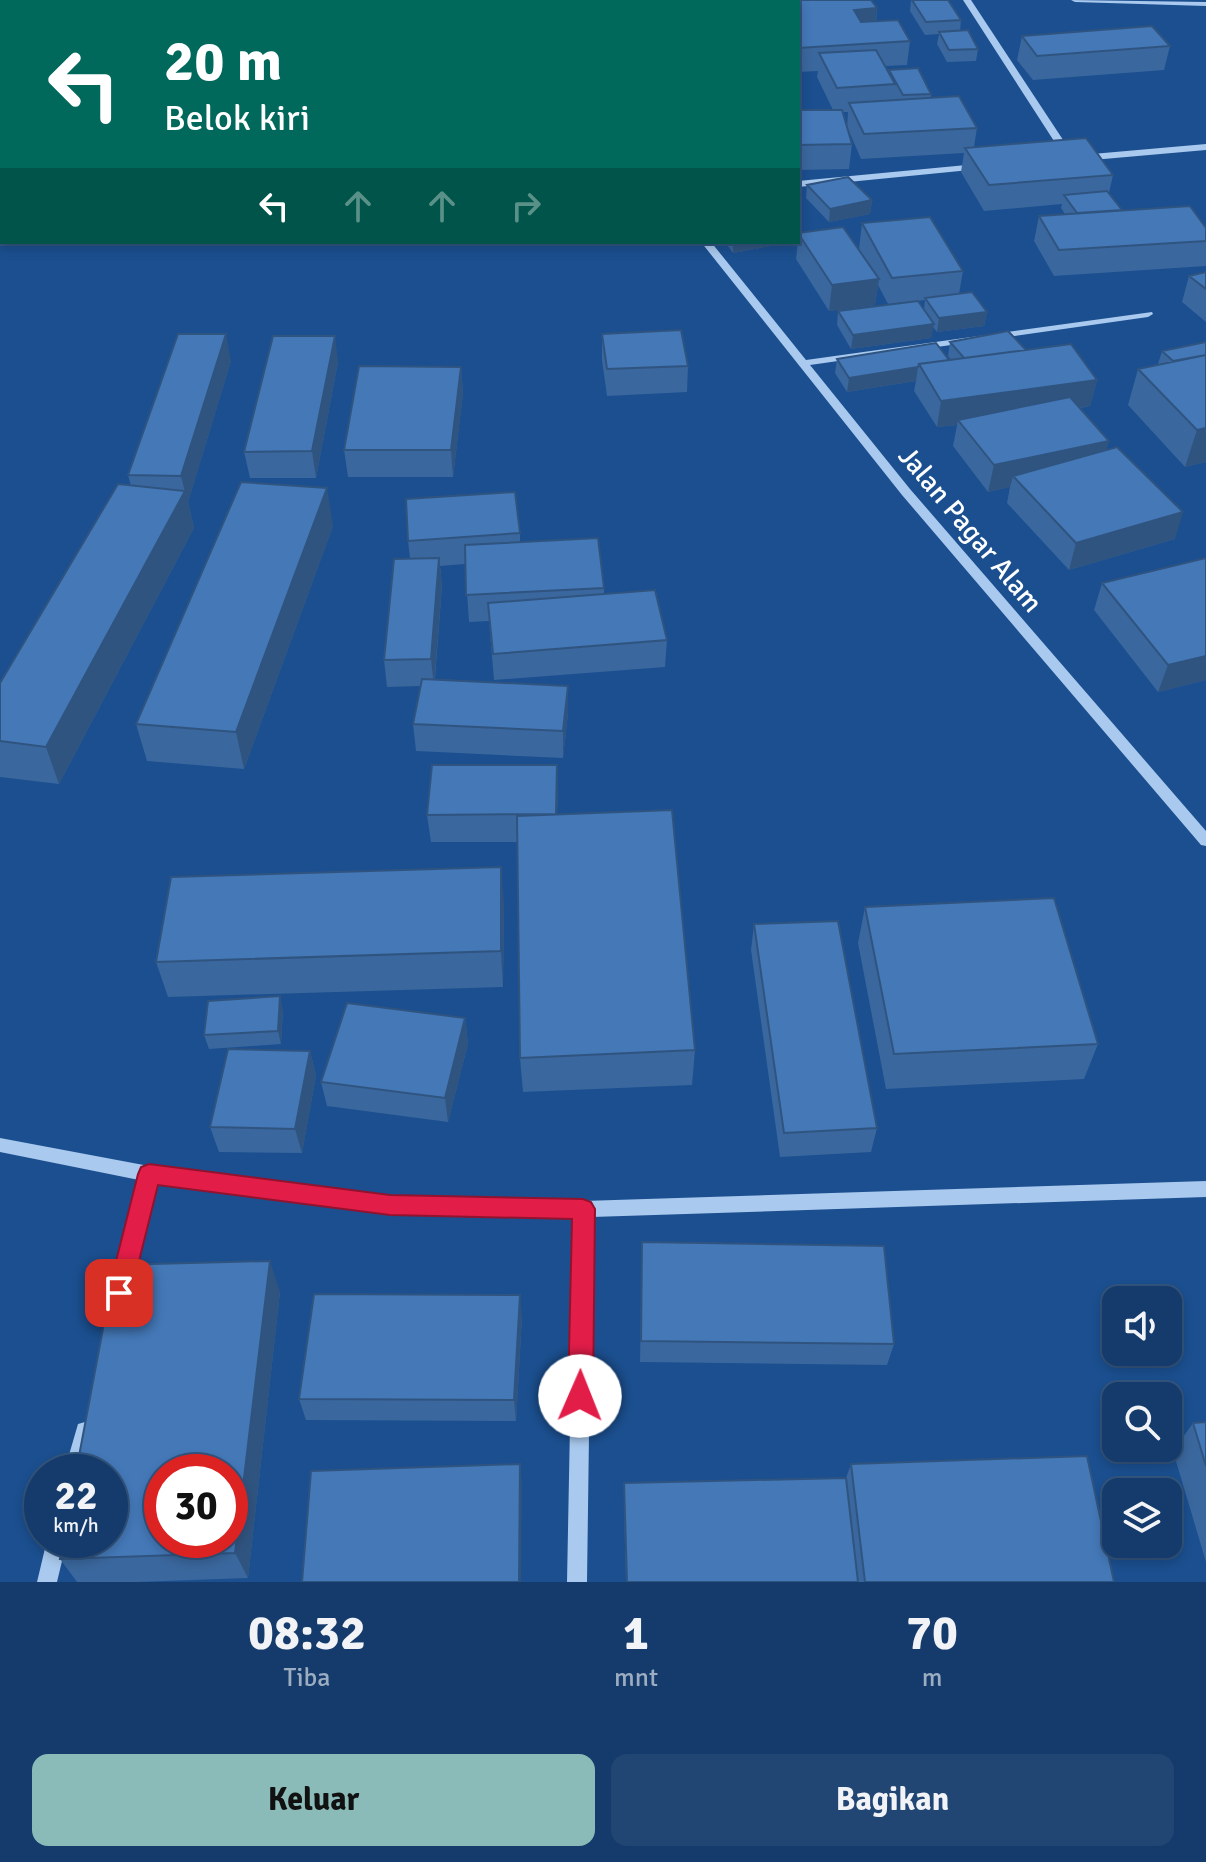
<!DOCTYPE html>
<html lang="id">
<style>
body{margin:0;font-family:Signika,sans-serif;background:#214673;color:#f1f3f6;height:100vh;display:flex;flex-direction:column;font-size:30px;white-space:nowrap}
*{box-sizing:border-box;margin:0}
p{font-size:26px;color:#9dadc1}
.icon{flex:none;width:44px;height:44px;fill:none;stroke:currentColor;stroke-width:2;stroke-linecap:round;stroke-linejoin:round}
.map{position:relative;height:1582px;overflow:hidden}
.details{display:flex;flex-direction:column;background:#143b6b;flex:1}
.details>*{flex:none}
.hud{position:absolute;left:0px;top:0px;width:800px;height:244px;box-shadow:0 4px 12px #0003,0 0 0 2px #33557e;background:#00695c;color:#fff;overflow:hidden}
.fabs{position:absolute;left:1102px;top:1286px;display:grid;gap:16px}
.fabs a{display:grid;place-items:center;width:80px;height:80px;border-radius:16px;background:#143b6b;box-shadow:0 4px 12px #0003,0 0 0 2px #33557e;font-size:40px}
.speed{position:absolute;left:24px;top:1454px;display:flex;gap:16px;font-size:40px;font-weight:700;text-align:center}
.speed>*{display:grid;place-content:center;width:104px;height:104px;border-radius:50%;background:#143b6b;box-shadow:0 4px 12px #0003,0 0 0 2px #33557e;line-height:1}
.speed small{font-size:20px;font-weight:400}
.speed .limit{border:12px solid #d22;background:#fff;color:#111}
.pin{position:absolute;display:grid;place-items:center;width:68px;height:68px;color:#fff;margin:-34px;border-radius:16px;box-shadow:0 4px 12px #0006}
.me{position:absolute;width:88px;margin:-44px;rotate:1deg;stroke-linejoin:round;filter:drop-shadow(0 0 6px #0008)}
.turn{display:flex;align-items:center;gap:28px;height:168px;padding:0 32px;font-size:36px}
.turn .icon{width:104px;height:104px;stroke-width:2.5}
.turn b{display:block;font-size:56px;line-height:68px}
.lanes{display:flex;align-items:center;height:76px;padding:0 32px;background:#0003;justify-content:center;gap:40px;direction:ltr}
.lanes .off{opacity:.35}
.eta{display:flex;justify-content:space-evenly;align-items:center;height:136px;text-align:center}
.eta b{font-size:48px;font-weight:700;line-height:56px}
.primary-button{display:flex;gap:16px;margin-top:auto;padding:16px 32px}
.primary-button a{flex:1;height:92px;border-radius:16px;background:#8bbbb9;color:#111;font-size:32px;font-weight:700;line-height:92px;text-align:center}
.primary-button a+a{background:#214673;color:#f1f3f6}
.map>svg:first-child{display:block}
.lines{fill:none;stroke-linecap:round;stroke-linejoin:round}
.minor{fill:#a9c9ee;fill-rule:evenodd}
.wall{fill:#3a679d;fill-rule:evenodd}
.shaded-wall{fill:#305480}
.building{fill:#4478b7;stroke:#305480;stroke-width:2;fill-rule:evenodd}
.route{fill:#e11d48;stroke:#92132f;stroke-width:2}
.labels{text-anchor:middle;stroke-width:6;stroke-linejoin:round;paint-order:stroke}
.street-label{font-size:28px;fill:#fff;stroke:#1b4f8f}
</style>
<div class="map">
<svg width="1206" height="1582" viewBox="0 0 1206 1582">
<rect width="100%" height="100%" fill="#1b4f8f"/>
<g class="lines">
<path class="minor" d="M519,0H527L528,2H520Z
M963,0H971L1073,155L1071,157L1063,155Z
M1071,0L1206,2V6L1075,2Z
M1206,144V150L1081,161L1076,158L1081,155Z
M0,157H2V163H0Z
M977,164L980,165V169L798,187V181Z
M701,242H711L806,360L1152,312L1153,314L1148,317L810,365L910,489L1206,831V846L1201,845L902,495Z
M0,1138L149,1166L390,1197L583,1201L1206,1181V1197L592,1217L587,1582H567L574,1217L390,1213L155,1182L131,1282L128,1288L122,1290L116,1288L113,1282L139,1180L0,1152Z
M85,1422L92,1424L94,1431L84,1472H64L78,1424Z
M47,1540H67L57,1582H37Z"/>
</g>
<path class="wall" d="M60,0H117L83,2H61Z
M219,0H313L292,2H220Z
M530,0H630V2H531Z
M640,0H721L720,2H635H640Z
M776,0H871L877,8L876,21L910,41L907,65L885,66L888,73L889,70L931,94V98L977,128L974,147L1113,175L1109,193L1122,210L1206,228V266L1054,276L1034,241L1039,216L1065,214L1061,208L1062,204L984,211L961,172L964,153L861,159L848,129L852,144L849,169L798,170V110H833L817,77L818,71L798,72V2H776ZM842,112H848L847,127Z
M911,0H948L961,20L960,31L978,49L976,61L947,62L937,44L939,34L925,35L910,11Z
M1022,36L1170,46L1164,70L1033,80L1017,60Z
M807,185L872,200L870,214L829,222L806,198Z
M798,213V233L859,249L862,223L963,271L959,294L987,312L984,326L937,332L933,327L931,338L851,349L837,325L838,311L914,301L888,304L878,285L875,305L829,311L796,259L798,242ZM925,300L924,309L918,301Z
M725,242H792L733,253Z
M1206,272V322L1182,302L1189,276Z
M602,334L688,366L687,392L607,396L602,360Z
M950,342L1026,350L1097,380L1090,406L1080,408L1109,441L1106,450L1175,539L1069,570L1007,503L1010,487L988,492L953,446L957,425L937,427L914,391L916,381L847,392L835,373L837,359L951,360L948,356Z
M1206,342V462L1185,467L1128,405L1138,369L1158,364L1162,351Z
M231,361L188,502L194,528L59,784L0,777V683L131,486L128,475Z
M338,362L316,478H250L244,452Z
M461,367L463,393L453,477H348L344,450Z
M333,526L244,769L147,761L136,724Z
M520,533V542L604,588V594L667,640L665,667L494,680L489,621L469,622L465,564L440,566L442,585L435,679L568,686V713L563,758L416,751L413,724L421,686L387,687L384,660L410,558L408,541Z
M1206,558V680L1158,692L1094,610L1102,583Z
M558,792L557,814L695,1050L692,1085L523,1092L520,1058L518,842H431L427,815Z
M504,903L503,987L168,997L156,962Z
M865,907L1098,1044L1084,1079L886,1089L858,943Z
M754,924L877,1128L871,1152L780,1157L751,950Z
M283,1010L281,1044L209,1049L204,1035Z
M465,1018L468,1044L448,1122L327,1106L321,1082Z
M310,1051L316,1076L302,1153L219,1152L210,1127Z
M642,1242L894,1344L887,1365L640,1362Z
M280,1292L248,1578L137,1582H77L60,1559Z
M522,1317L516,1421L306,1420L299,1399Z
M1206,1422V1562L1173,1451L1193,1423Z
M851,1464L1114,1582H626L624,1509V1483L846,1478Z"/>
<path class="shaded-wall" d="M877,8L874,32L851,34L854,10Z
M872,200L870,214L829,222L830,209Z
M800,215L798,238V216Z
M733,242H792L733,253Z
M879,279L875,305L829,311L832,285Z
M987,312L984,326L937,332L939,318Z
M934,324L931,338L851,349L853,335Z
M226,334L231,361L188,502L194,528L59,784L46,747L185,492L181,476Z
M335,336L338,362L316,478L312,451Z
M461,367L463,393L453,477L451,450Z
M918,367L916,381L847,392L849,378Z
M1097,380L1090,406L961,424L958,420L957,425L937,427L941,401Z
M1206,428V462L1185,467L1197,430Z
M1109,441L1101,468L1013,476L1010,487L988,492L994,465Z
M327,488L333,526L244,769L236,732Z
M1183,512L1175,539L1069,570L1076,543Z
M439,558L442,585L434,686L431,659Z
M1206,656V680L1158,692L1168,665Z
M568,686V713L563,758V731Z
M557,765L558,792L557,842L556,815Z
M501,867L504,903L503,987L501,951Z
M280,996L283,1010L281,1044L278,1031Z
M465,1018L468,1044L448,1122L445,1098Z
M310,1051L316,1076L302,1153L295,1129Z
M270,1261L280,1292L248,1578L235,1553Z
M520,1295L522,1317L516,1421L514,1400Z
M520,1464L522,1484L521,1582H519Z"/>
<path class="building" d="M687,0H716L718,2H667Z
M779,0H871L877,8L854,10L861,22L898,20L910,41L798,48V2H780Z
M912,0H948L961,20L926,22Z
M1152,26L1170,46L1037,56L1022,36Z
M968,30L978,49L949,50L939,32Z
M876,50L895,84L837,88L819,53Z
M918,68L931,94L903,95L889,70Z
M959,96L977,128L864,134L849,103Z
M798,110H842L852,144L798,145Z
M1086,138L1113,175L989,185L965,148Z
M848,177L872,200L830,209L807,185Z
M1107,191L1122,210L1077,213L1064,195Z
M1190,206L1206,228V241L1059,250L1039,216Z
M930,217L963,271L892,278L862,223Z
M843,227L879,279L832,285L798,233Z
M1206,272V289L1189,276Z
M972,292L987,312L939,318L925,298Z
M918,301L934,324L853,335L838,311Z
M681,330L688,366L607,369L602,334Z
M1008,331L1026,350L964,358L950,342Z
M178,334H226L181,476L128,475Z
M273,336H335L312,451L244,452Z
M1206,342V355L1173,361L1162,351Z
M936,343L949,360L919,364L918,367L849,378L837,359Z
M1071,344L1097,380L941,401L919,364Z
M1206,355V428L1197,430L1138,369Z
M359,366L461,367L451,450H344Z
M1070,397L1109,441L994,465L958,420Z
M1117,447L1183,512L1076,543L1013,476Z
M241,482L327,488L236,732L136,724Z
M118,484L185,491L46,747L0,741V683Z
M515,492L520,533L408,541L406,499Z
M598,538L604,588L466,595L465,545Z
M439,558L431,659L384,660L394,559Z
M1206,558V656L1168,665L1102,583Z
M655,590L667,640L493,654L488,603Z
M422,679L568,686L563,731L413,724Z
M432,765H557L556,814L427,815Z
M672,810L695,1050L520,1058L517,816Z
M501,867V951L156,962L171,877Z
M1054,898L1098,1044L894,1054L865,907Z
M838,921L877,1128L784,1133L754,924Z
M280,996L278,1031L204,1035L208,1001Z
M347,1003L465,1018L445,1098L321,1082Z
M228,1049L310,1051L295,1129L210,1127Z
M642,1242L884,1246L894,1344L641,1341Z
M270,1261L235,1553L60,1559L64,1540H110V1472H76L115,1265ZM162,1472H230V1540H162Z
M314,1294L520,1295L514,1400L299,1399Z
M1206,1422V1466L1193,1423Z
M1087,1456L1114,1582H865L851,1464Z
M520,1464L519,1582H302L311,1471Z
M846,1478L858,1582H627L624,1483Z"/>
<path class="route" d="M149,1164L390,1195L583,1199L591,1202L595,1209L593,1396L589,1404L580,1408L572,1404L568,1396L572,1219L390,1215L158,1185L131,1293L128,1301L119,1304L111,1301L108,1293L138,1174L141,1167Z"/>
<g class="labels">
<g class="street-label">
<text transform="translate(971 529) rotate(50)" y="10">Jalan Pagar Alam</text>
</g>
</g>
</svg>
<div class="fabs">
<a><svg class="icon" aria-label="sound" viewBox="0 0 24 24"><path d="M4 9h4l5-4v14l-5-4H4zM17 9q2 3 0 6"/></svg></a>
<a><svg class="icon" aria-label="search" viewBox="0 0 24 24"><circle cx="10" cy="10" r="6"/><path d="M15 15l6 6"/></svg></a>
<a><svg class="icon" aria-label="layers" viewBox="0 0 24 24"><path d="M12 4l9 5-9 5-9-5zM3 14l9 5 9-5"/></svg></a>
</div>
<div class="speed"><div>22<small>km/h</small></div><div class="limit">30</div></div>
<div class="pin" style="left:119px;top:1293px;background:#d93025"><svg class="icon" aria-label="arrive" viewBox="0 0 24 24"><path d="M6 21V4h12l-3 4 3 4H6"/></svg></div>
<svg class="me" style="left:580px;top:1396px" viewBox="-20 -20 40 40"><circle r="19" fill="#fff"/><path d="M0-13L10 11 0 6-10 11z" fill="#e11d48"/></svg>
<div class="hud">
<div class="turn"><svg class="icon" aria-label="left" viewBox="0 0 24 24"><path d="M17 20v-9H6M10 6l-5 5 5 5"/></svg><div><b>20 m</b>Belok kiri</div></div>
<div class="lanes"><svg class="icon" aria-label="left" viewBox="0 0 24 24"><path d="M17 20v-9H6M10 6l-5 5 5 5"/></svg><svg class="icon off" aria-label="ahead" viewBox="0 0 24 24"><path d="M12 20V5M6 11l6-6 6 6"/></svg><svg class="icon off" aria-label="ahead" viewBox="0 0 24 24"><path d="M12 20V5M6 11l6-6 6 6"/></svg><svg class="icon off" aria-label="right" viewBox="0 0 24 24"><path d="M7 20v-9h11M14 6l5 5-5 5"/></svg></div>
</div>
</div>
<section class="details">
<div class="eta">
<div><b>08:32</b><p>Tiba</p></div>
<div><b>1</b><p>mnt</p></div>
<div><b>70</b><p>m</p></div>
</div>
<div class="primary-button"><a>Keluar</a><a>Bagikan</a></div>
</section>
